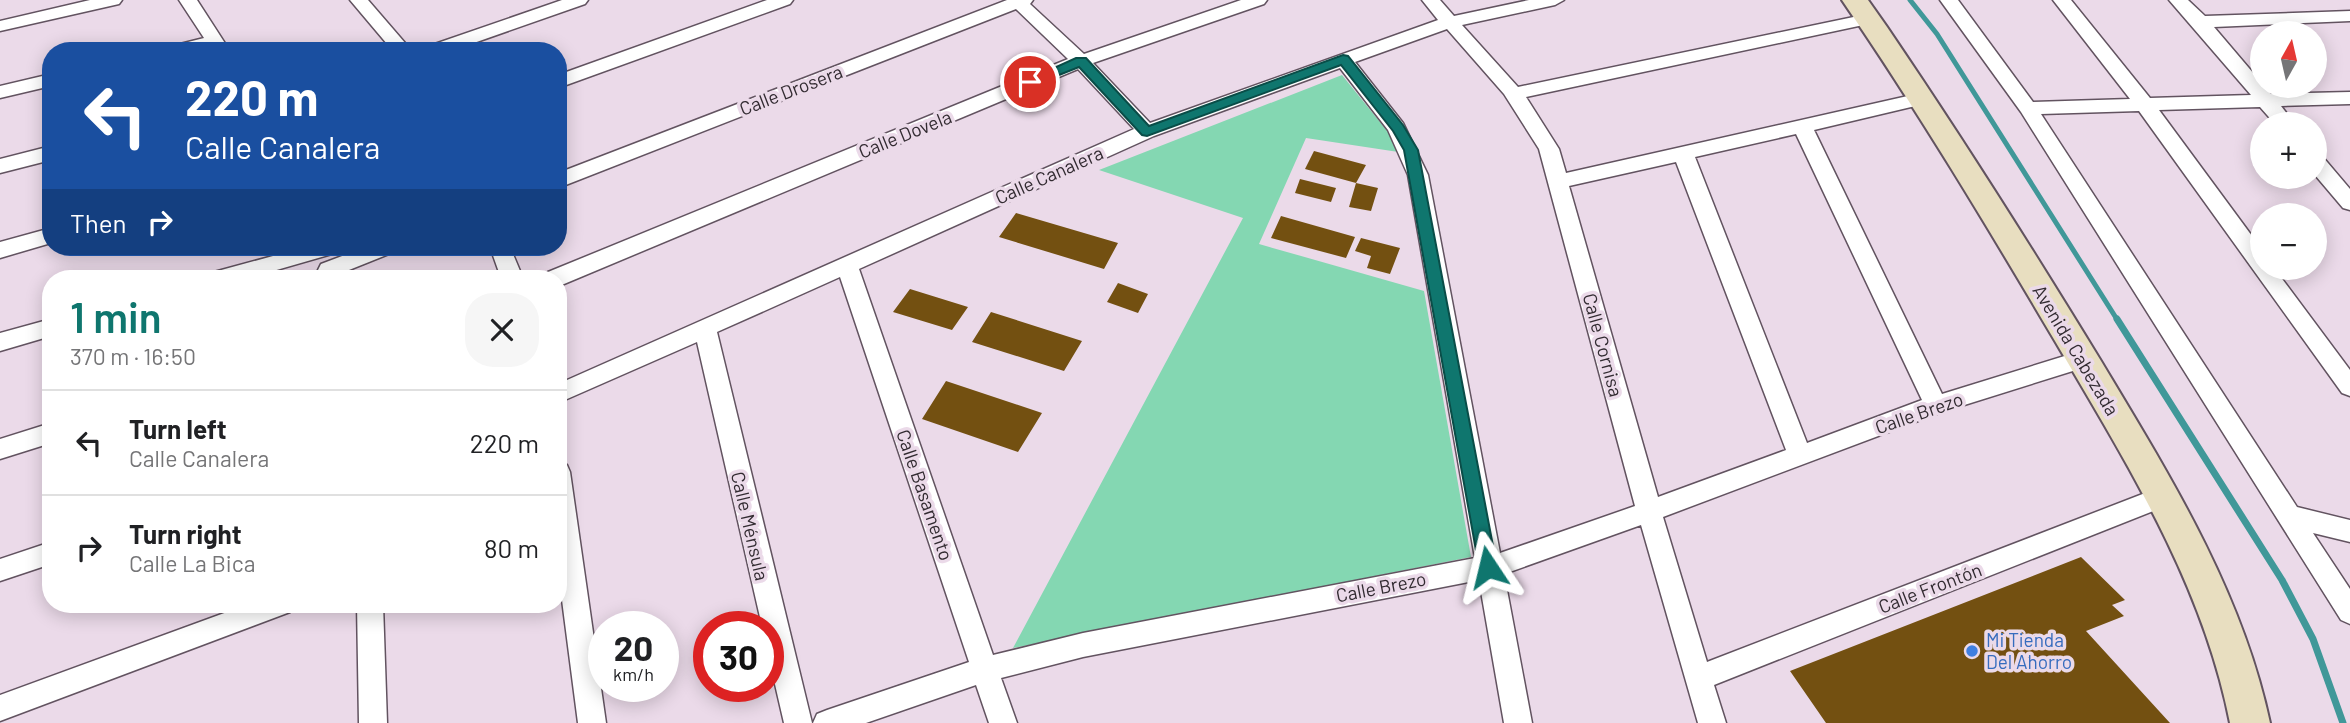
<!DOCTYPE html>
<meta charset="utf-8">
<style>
body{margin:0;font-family:Barlow,sans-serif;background:#f6f6f6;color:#202124;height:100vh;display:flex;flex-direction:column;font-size:26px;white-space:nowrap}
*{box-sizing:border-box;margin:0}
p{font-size:23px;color:#757577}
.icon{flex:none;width:38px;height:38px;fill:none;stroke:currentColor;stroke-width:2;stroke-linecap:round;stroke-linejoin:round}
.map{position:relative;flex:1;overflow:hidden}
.panel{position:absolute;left:42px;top:270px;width:525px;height:343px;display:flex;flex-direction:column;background:#fff;border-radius:28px;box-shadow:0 4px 18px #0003}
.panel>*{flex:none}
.guide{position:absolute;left:42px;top:42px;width:525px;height:214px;border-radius:28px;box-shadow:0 4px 18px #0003;background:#1a4fa0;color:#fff;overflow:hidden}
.needle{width:46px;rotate:8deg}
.buttons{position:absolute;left:2250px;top:21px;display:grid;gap:14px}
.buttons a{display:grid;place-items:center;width:77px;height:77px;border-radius:50%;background:#fff;box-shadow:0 4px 18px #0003;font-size:35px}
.speed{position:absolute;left:588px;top:611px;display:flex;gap:14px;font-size:35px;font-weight:700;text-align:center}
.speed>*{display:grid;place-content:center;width:91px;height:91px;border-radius:50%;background:#fff;box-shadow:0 4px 18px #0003;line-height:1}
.speed small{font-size:18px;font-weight:400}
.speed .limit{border:10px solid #d22;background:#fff;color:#111}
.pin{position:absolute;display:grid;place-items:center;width:60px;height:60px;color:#fff;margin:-30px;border:4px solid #fff;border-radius:50%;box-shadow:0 2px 7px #0007}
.me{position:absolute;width:77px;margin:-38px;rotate:350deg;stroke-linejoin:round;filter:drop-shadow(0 0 5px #0008)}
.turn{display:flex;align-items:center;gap:24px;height:147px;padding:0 28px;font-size:32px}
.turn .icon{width:91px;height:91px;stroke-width:2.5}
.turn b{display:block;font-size:49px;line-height:60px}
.then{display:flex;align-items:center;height:66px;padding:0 28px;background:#0003;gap:14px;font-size:26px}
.round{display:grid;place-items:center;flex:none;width:74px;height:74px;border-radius:28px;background:#f6f6f6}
.summary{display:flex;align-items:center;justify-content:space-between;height:119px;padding:0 28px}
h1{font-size:42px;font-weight:600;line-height:52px;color:#0f766e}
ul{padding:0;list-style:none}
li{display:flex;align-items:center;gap:21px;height:105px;padding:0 28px;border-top:2px solid #e0e0e0}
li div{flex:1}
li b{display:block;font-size:26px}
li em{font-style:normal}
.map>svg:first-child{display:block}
.green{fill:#84d7b2}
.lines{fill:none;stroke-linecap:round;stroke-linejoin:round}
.stream-far1{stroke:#409899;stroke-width:5}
.stream{stroke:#409899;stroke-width:7}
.building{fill:#735011}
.minor-casing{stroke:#625360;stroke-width:3}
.secondary-casing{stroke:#625360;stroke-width:4}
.minor{fill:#fff;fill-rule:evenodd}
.secondary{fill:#e8dec0;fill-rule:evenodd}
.route{fill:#0f766e;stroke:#0a4d48;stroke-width:2}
.shop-dot{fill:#3f7fe0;stroke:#ebdae9;stroke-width:2.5}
.labels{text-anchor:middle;stroke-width:7;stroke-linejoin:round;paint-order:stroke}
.street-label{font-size:19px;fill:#322b31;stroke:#ebdae9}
.shop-label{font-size:19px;fill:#366cbe;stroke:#ebdae9;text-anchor:start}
</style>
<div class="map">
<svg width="2350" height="723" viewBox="0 0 2350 723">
<rect width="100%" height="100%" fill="#ebdae9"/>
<path class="green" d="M1342,75L1405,153L1306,138L1259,244L1424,291L1471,557L1013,648L1243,218L1099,170Z"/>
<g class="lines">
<path class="stream-far1" d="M1910,0L1937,34L2118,321"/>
<path class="stream" d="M2117,319L2282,580L2313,639L2343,723"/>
</g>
<path class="building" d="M1314,151L1366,165L1356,183L1305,169Z
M1300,179L1336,188L1331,202L1295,193Z
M1356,183L1378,188L1371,211L1349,207Z
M1016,213L1118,243L1104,269L999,237Z
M1281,216L1355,237L1346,258L1271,238Z
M1361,238L1400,248L1390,274L1367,268L1371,256L1355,251Z
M1118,283L1148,294L1138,313L1107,302Z
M910,289L968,307L952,330L893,312Z
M991,312L1082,341L1064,371L972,342Z
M946,381L1042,413L1018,452L922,419Z
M2081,557L2125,600L2112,605L2124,616L2086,631L2170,723H1826L1790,671Z"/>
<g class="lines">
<g class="minor-casing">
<path id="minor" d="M90,0H122L119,4L0,31V21Z
M179,0H197L230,51H212L210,48L198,51H165L168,47L204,38Z
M350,0H368L412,51H393Z
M562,0H588L585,4L451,51H423L426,47Z
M767,0H793L790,4L558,88V75Z
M1007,0H1033L1030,4L1084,54L1241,0H1267L1264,4L1093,63L1150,123L1438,20L1422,0H1440L1454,16L1529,0H1564L1555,5L1462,25L1518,87L1868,14L1874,15L1877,19L1874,23L1868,24L1526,97L1559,149L1566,173L1921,93L1928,95L1930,99L1928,103L1814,130L1942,394L2084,350L2092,353L2095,359L2092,365L1942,412L1663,517L1707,662L2153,490L2162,487L2171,490L2174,497L2171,504L1714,685L1726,723H1698L1641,525L1504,574L1532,723H1504L1479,580L1083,657L1001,678L1017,723H989L976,685L866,723H813L817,714L827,710L969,662L840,277L717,332L812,723H784L768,654V626H762L697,342L558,403V384L1134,129L1078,69L564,284L558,285V278H545L548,272L1068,59L1016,9L558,188V173ZM1447,29L1504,94L1539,149L1635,506L1500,553L1428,175L1403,123L1355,62ZM1340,68L1388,130L1408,175L1475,558L1083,633L993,655L859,269L1154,136ZM1796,134L1922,400L1807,443L1695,157ZM1676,162L1786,450L1658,497L1569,186Z
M1940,0H1958L2033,102L2130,99L2053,0H2071L2150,98L2251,95L2169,0H2188L2205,16L2350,11V21L2214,27L2271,94L2350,92V104L2281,106L2295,124H2275L2260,107L2159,110L2263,251V268H2274L2350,370V396L2342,393L2139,111L2041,114L2297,507L2350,520V542L2313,533L2350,589V624L2341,620L2021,112Z
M51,74V86L0,98V86Z
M51,146V160L0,173V159Z
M2315,154L2322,156L2350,189V210L2343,208L2315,175Z
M51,228V243L0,258V242Z
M306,247H343L339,252L249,278H211L214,272Z
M366,247H398L394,252L329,278L321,276L318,270L321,264Z
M490,247H510L523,278H501Z
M51,319V336L0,351V333Z
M51,423V443L0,459V439Z
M558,462L567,465L570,472L606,723H578L558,569Z
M51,542V564L0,581V559Z
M249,604H294L290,612L0,721V695Z
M357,604H383L387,723H359Z"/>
</g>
<g class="secondary-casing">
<path id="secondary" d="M1842,0H1868L1887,27C1961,136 2032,248 2101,361C2170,476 2242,591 2270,723H2230C2203,584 2126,462 2055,341C1987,226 1918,111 1842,0Z"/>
</g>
<use href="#minor" class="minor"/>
<use href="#secondary" class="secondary"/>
</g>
<path class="route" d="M1343,55L1348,56L1403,125L1418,150L1497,567L1494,573L1488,575L1481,573L1479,567L1404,150L1393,131L1341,65L1147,136L1142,135L1079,67L1034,85L1030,86L1023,82L1076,58H1086L1149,126Z"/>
<circle class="shop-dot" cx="1972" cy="651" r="7"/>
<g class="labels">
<g class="street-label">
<text transform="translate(791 90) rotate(-21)" y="7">Calle Drosera</text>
<text transform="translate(905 134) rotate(-22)" y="7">Calle Dovela</text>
<text transform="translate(1049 175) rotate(-24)" y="7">Calle Canalera</text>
<text transform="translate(1603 345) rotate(75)" y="7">Calle Cornisa</text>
<text transform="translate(2076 350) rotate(59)" y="7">Avenida Cabezada</text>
<text transform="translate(1919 413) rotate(-19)" y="7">Calle Brezo</text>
<text transform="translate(925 495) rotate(71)" y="7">Calle Basamento</text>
<text transform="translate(750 526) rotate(77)" y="7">Calle Ménsula</text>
<text transform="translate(1381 587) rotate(-11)" y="7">Calle Brezo</text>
<text transform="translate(1930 588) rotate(-21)" y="7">Calle Frontón</text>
</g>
<g class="shop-label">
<text x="1986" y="647">Mi Tienda<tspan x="1986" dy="22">Del Ahorro</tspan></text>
</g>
</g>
</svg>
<div class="buttons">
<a><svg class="needle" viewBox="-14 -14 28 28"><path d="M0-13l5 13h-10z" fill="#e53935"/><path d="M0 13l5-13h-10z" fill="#757577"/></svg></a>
<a>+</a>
<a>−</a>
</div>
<div class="speed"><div>20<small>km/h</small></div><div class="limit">30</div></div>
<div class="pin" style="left:1030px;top:82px;background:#d93025"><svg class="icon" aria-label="arrive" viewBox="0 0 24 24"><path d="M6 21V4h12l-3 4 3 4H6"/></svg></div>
<svg class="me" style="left:1488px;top:567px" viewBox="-20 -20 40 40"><path d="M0-17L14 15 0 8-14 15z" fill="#0f766e" stroke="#fff" stroke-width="4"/></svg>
<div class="guide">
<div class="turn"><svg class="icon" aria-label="left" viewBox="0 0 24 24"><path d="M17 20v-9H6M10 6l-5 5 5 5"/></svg><div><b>220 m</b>Calle Canalera</div></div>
<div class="then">Then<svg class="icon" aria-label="right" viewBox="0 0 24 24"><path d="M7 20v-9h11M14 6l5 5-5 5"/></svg></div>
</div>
<section class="panel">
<div class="summary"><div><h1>1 min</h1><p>370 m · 16:50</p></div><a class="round"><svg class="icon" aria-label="close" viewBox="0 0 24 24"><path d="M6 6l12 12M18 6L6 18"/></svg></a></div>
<ul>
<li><svg class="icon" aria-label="left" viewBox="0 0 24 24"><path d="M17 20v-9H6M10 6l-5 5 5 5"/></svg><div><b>Turn left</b><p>Calle Canalera</p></div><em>220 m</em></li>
<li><svg class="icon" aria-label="right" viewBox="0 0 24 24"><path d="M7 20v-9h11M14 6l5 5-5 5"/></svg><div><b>Turn right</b><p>Calle La Bica</p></div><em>80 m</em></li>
</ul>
</section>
</div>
